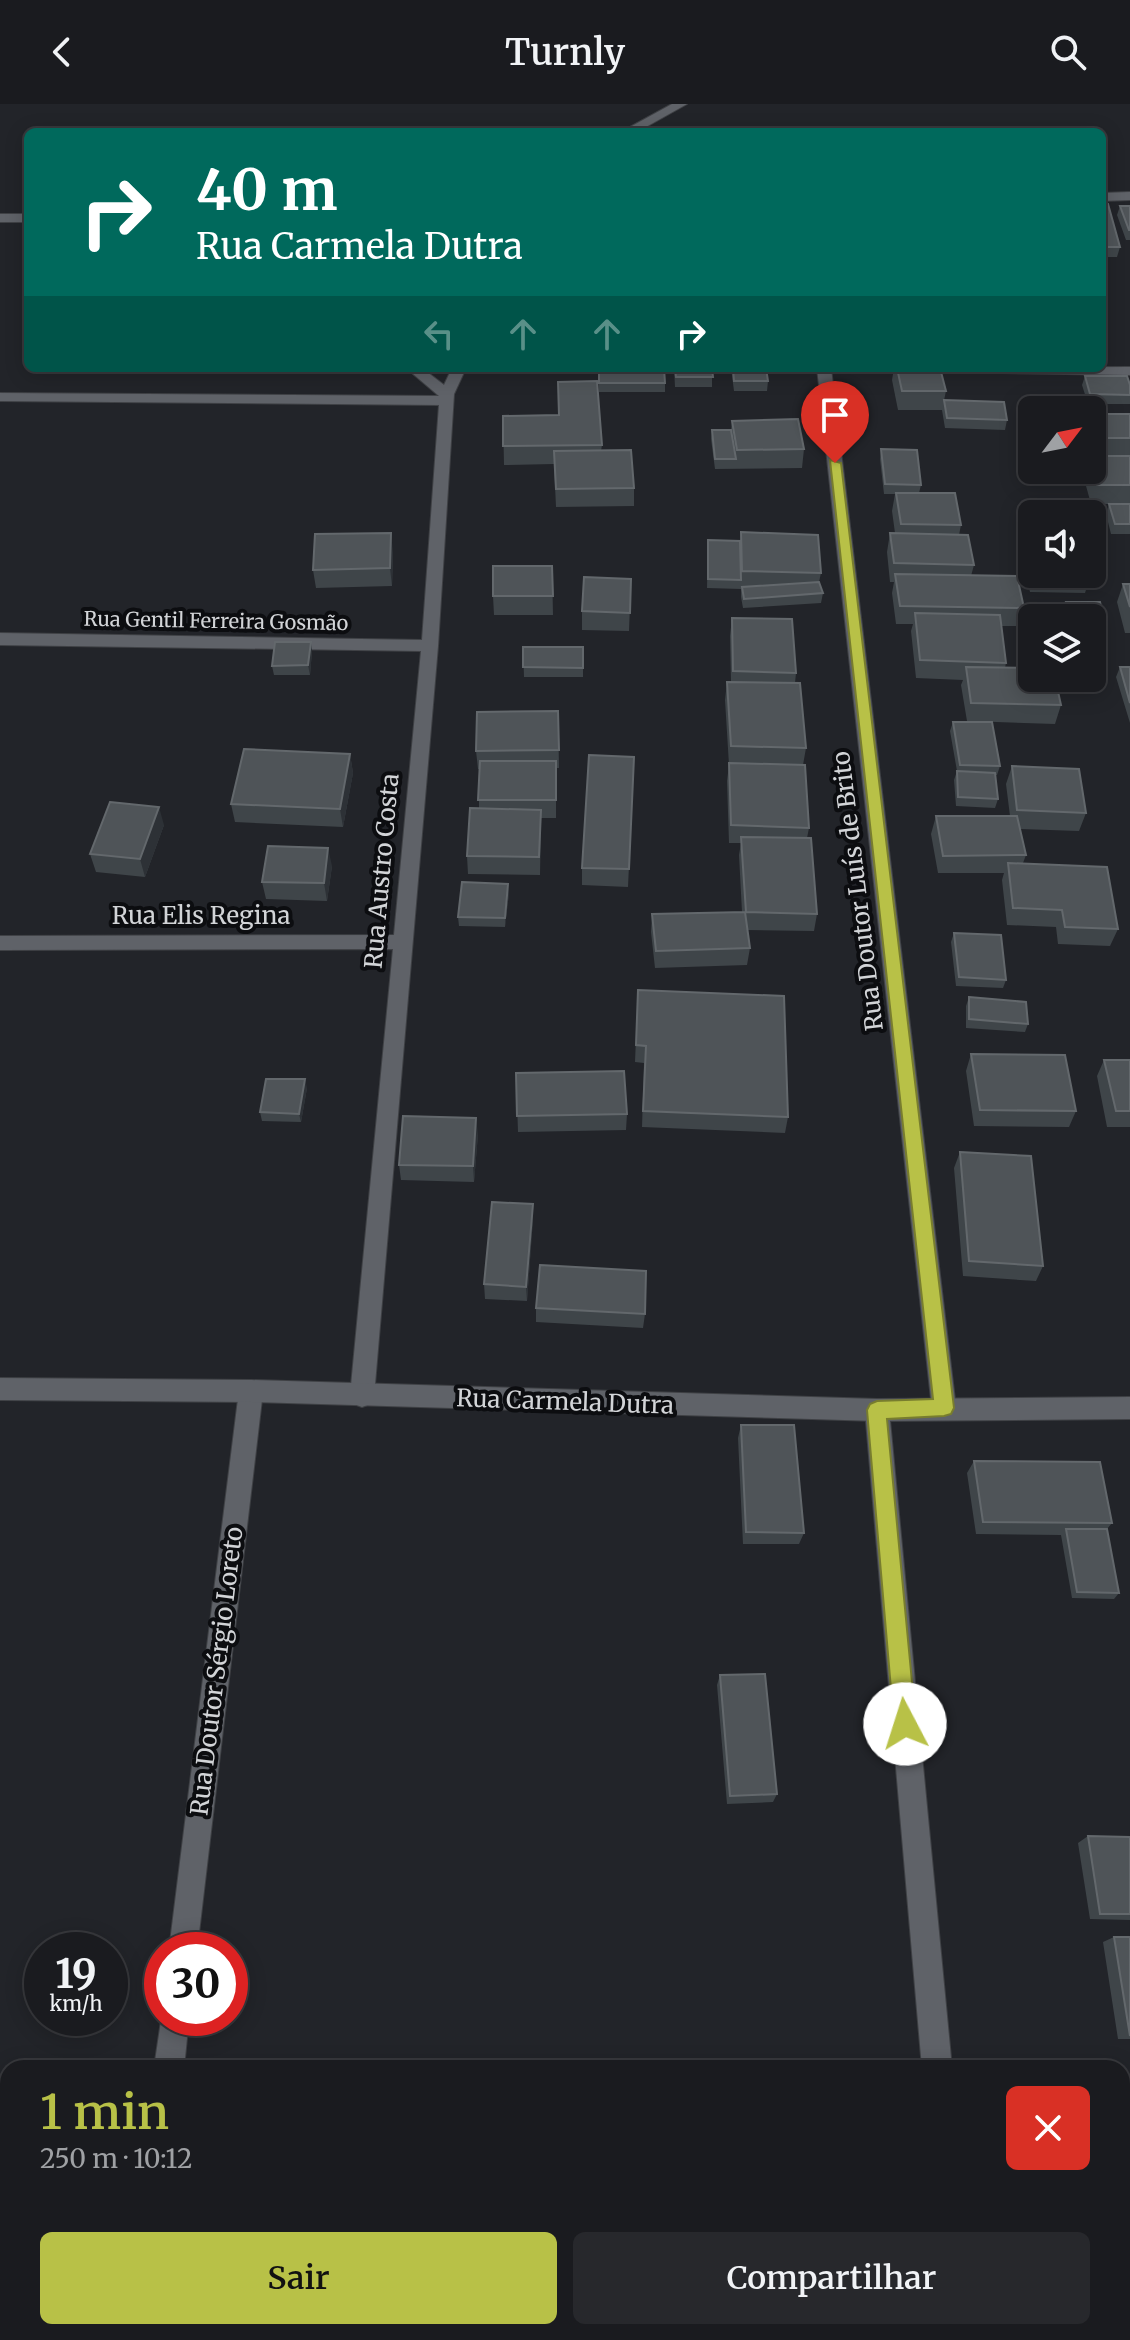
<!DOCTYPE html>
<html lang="pt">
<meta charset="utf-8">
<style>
body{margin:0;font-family:Merriweather,serif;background:#27282c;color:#f1f3f6;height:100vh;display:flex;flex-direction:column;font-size:30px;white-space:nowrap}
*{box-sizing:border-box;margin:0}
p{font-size:26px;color:#9fa1a4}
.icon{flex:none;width:44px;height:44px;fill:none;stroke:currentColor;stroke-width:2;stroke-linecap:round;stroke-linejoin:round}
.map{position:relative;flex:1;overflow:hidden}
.drawer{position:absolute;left:0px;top:1956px;width:1130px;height:280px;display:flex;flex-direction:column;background:#1a1b1f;border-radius:24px 24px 0 0;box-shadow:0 4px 20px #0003,0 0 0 2px #38393d}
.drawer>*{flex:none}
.hud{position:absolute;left:24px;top:24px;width:1082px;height:244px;border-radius:12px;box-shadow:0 4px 20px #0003,0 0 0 2px #38393d;background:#00695c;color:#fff;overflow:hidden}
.needle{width:52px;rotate:58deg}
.controls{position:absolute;left:1018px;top:292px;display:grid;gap:16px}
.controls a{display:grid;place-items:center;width:88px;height:88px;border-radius:12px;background:#1a1b1f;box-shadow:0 4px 20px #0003,0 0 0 2px #38393d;font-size:40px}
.speed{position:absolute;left:24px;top:1828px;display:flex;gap:16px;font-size:40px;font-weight:700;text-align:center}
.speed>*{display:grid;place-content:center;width:104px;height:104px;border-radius:50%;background:#1a1b1f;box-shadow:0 4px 20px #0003,0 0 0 2px #38393d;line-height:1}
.speed small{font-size:20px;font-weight:400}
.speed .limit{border:12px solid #d22;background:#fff;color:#111}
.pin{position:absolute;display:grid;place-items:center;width:68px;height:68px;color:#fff;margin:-82px -34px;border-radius:50% 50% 50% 0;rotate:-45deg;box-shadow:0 0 8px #0007}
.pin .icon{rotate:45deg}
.me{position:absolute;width:88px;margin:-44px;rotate:355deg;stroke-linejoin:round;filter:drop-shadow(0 0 6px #0008)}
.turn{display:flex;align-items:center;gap:28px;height:168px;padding:0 40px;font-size:36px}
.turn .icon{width:104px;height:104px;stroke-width:2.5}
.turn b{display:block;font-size:56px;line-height:68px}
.lanes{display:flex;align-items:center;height:76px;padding:0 40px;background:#0003;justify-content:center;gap:40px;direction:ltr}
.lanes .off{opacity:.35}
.round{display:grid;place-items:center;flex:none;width:84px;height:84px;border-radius:12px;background:#27282c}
.headline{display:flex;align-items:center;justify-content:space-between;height:136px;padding:0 40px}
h1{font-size:48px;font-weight:600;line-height:60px;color:#b8c147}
.primary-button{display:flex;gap:16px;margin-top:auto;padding:16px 40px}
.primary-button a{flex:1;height:92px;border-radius:12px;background:#b8c147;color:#111;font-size:32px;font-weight:600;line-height:92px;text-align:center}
.primary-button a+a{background:#27282c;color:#f1f3f6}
header{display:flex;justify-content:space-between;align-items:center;height:104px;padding:0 40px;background:#1a1b1f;font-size:36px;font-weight:600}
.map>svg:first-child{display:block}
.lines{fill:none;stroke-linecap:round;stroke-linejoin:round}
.minor-casing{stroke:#3f4145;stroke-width:2}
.tertiary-casing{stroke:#3f4145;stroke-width:2}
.minor{fill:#5f6268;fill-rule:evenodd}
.tertiary{fill:#5f6268;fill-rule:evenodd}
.wall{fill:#3f4549}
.shaded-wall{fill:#2d3136}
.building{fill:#4f5458;stroke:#63686c;stroke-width:2}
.route{fill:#b8c147;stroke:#787d2e;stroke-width:2}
.labels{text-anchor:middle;stroke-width:8;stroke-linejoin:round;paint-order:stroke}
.far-street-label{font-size:20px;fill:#d2d4d7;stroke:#0c0d10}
.street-label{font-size:24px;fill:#d2d4d7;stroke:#0c0d10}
</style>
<header><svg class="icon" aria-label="back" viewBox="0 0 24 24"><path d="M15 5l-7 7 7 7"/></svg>Turnly<svg class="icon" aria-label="search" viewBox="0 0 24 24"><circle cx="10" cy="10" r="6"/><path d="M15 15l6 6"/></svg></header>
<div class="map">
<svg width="1130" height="2236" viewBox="0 0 1130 2236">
<rect width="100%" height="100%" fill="#222429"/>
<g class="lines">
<g class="minor-casing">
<path id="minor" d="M672,0H687L637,28H621Z
M1130,88V96L1102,97V89Z
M0,110H28V118H0Z
M1130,263V271L932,268L925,264Z
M406,264H422L444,281L452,264H466L454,290L438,542L374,1292L370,1300L362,1303L354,1300L350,1292L393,845L0,846V832L394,831L421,547L0,541V529L422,536L439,301L0,297V289L439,292Z
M817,264H831L956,1304L952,1312L944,1315L936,1312L932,1304Z
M251,1276L259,1279L263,1287L197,1846H169L239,1287L243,1279Z
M877,1295L885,1298L889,1306L952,1964H922L865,1306L869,1298Z
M162,1910V1914H189L184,1964H154Z
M121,2228H153L152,2236H120Z
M946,2228H978V2236H946Z"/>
</g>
<g class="tertiary-casing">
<path id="tertiary" d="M0,1274L251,1276L877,1295L1130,1293V1315L877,1317L251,1298L0,1296Z"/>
</g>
<use href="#minor" class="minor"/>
<use href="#tertiary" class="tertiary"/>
</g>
<path class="wall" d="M1102,99L1120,143L1117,153H1102Z
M1120,102H1130V136H1126L1117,111Z
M598,264L665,279V288H599Z
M674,264H712V283H675Z
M731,264H766L768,277L767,287H734Z
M894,264H940L946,287L942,306H898L892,276Z
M1085,272L1130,291V300H1088L1082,281Z
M558,278L602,341L601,347L634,384V402L556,403L554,360L504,361L503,312L558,311Z
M1030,295L1067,306H1032V340L1025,313Z
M944,296L1007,316L1005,326L945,324L942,306Z
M1092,310H1130V400H1091L1083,371L1084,366H1092Z
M732,317L804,345L802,364L715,365L711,335L712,326H731Z
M881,345L921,381L919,389L961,421L959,431L974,461L971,472L1024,504L1019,522H1001L1006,559L1005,564L1061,601L1055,620L967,617L961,581L963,576L916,574L911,527L913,520H896L892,489L894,478H890L887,448L890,429H895L892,407L895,390H884L880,355Z
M1109,400H1130V430H1111L1106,410Z
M1032,426V470H1091L1085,489L1030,488L1019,445L1024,427Z
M741,428L821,469L819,478L823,489L821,499L743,504L741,493V485L707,484L708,436L740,437Z
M393,448L392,482L316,484L313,466Z
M552,462L553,511H494L493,492Z
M631,475L629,527L582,526V507Z
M1123,480H1130V529H1125L1117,498Z
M1066,498L1105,519L1101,528H1092V514H1064L1063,507Z
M732,514L796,569L795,579L806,644L803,661L809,724L807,734L817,810L814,827L747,826L750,844L747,861L655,864L651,828L652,810L742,808L739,751L741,739H729L727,677L729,661L725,596L727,578H731L730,532Z
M523,543H583V573H524Z
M312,547L310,571H274L272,562Z
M1120,563H1130V619L1116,573Z
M558,607L559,664H556V714H541L540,771L468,770L467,752L479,704V665H478L476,647Z
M953,618L1000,662L997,671H995L998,695L995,704L956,702L954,676L957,667L950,627Z
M350,650L353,669L343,723L235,718L231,700Z
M634,653L628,783L582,781V764Z
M1012,662L1086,709L1079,727L1020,725L1026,751L1023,759L1118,825L1110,842L1058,840L1056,823L1007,821L1002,776L1004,769H938L931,730L936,712H1010L1006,680Z
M164,721L145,773L96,768L90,750Z
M332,762L327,797L266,795L262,778Z
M509,789L505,823L459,822L458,813Z
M954,829L1006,876L1003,884L956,882L951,838Z
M638,886L788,1013L785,1029L642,1023L644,959L635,958Z
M969,893L1028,920L1025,928L966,924V902Z
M971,950L1076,1007L1069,1023L974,1022L966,967Z
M1104,956H1130V1023H1107L1097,972Z
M516,969L627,1010L626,1026L518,1028Z
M307,984L301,1018L262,1017L260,1008Z
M478,1030L474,1078L401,1076L399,1061Z
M960,1048L1043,1162L1036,1177L963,1172L954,1064Z
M533,1115L527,1197L485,1195L484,1180Z
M536,1204L645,1210L643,1224L536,1218Z
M741,1321L804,1429L799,1440H743L738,1334Z
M974,1357L1112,1419L1107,1425L1119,1489L1114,1495L1072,1494L1061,1431L976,1430L967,1369Z
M720,1571L777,1690L773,1698L727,1700L717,1581Z
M1088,1732L1130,1733V1816L1090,1815L1078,1739Z
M1114,1833H1130V1935H1118L1103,1838Z"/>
<path class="shaded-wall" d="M391,429L393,448L392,482L390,464Z
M311,538L312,547L310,571L308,561Z
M350,650L353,669L343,723L340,705Z
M159,703L164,721L145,773L140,755Z
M328,744L332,762L327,797L324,779Z
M508,780L509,789L505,823V814Z
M305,975L307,984L301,1018L299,1010Z
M476,1014L478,1030L474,1078L473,1062Z
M533,1100V1115L527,1197L526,1183Z"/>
<path class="building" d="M1102,99L1108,100L1120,143H1102Z
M1120,102H1130V126H1129Z
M599,264H664L665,279H599Z
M675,264H712L713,273H676Z
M733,264H766L768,277H734Z
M897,264H940L946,287H902Z
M1085,272H1127L1130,281V291L1090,290Z
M597,277L602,341L503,342V312L559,311L558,278Z
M1030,295H1064L1067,306H1033Z
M944,296L1004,298L1007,316L947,314Z
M1092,310H1130V334H1092Z
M798,315L804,345L737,346L732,317Z
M712,326H731L736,355H715Z
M881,345L917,346L921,381L885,380Z
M631,346L634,384L556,385L554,347Z
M1092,352H1130V381H1097L1092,364Z
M896,389H955L961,421L901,420Z
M1109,400H1130V420H1115Z
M1032,426V456L1024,427Z
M741,428L818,431L821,469L742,467Z
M391,429L390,464L313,466L315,430Z
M890,429L968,431L974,461L894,459Z
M708,436L740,437L741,476L708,475Z
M493,462H552L553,492H493Z
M895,470L1017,472L1024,504L900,502Z
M584,473L631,475L630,509L582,507Z
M819,478L823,489L744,495L742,483Z
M1123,480H1130V503Z
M1066,498H1100L1105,519L1092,518V514H1070Z
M915,509L1000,511L1006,559L920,556Z
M732,514L792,515L796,569L733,567Z
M275,538H311L308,561L272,562Z
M523,543H583V564L523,563Z
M966,563L1032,564V574H1055L1061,601L971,599Z
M1120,563H1130V599Z
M727,578L800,579L806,644L731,642Z
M558,607L559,646L476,647L477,608Z
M953,618H992L1000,662L960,661Z
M244,645L350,650L340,705L231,700Z
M589,651L634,653L629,765L582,764Z
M480,657H556V696H478Z
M729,659L805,661L809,724L731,721Z
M1012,662L1079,665L1086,709L1017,706Z
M957,667L995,669L998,695L958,693Z
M110,698L159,703L140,755L90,750Z
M470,704L541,706L539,753L467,752Z
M936,712H1017L1026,751L943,752Z
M741,733L811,734L817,810L746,808Z
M268,742L328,744L324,779L262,778Z
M1008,759L1107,763L1118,825L1065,823L1062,806L1013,804Z
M462,778L508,780L505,814L458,813Z
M745,808L750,844L656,847L652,810Z
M954,829L1001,831L1006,876L959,873Z
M638,886L784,892L788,1013L643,1007L646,942L636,941Z
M969,893L1026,898L1028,920L969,915Z
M971,950L1065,951L1076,1007L980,1006Z
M1104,956H1130V1007H1116Z
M624,967L627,1010L517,1012L516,969Z
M266,975H305L299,1010L260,1008Z
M403,1012L476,1014L473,1062L399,1061Z
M960,1048L1031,1052L1043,1162L969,1157Z
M492,1098L533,1100L526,1183L484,1180Z
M540,1161L646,1167L645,1210L536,1204Z
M741,1321H794L804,1429L746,1428Z
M974,1357L1100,1358L1112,1419L983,1418Z
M1066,1425H1107L1119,1489L1077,1488Z
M765,1570L777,1690L730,1692L720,1571Z
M1088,1732L1130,1733V1810H1100Z
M1114,1833H1130V1932Z"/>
<path class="route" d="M830,356L841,359L954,1304L951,1310L944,1312L887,1315L916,1620L913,1627L905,1631L898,1627L894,1620L867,1306L870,1300L877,1297L933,1295Z"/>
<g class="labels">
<g class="far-street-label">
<text transform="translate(216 517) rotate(1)" y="7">Rua Gentil Ferreira Gosmão</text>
</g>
<g class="street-label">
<text transform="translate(382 767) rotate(-85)" y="8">Rua Austro Costa</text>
<text transform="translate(858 787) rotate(-97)" y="8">Rua Doutor Luís de Brito</text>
<text x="201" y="820">Rua Elis Regina</text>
<text transform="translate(565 1298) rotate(2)" y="8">Rua Carmela Dutra</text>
<text transform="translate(217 1567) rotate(-83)" y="8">Rua Doutor Sérgio Loreto</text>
</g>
</g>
</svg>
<div class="controls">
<a><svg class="needle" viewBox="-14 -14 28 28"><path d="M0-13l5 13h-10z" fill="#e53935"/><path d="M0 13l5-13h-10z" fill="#9fa1a4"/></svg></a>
<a><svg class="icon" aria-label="sound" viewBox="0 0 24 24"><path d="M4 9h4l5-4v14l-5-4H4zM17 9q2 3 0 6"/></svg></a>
<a><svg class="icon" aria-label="layers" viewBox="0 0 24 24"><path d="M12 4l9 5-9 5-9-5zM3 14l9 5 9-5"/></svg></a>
</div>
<div class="speed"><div>19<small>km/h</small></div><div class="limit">30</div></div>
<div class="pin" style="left:835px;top:359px;background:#d93025"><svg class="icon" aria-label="arrive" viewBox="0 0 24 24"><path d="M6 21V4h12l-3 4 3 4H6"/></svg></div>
<svg class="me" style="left:905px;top:1620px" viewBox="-20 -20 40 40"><circle r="19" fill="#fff"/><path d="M0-13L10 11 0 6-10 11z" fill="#b8c147"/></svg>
<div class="hud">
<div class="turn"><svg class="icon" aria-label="right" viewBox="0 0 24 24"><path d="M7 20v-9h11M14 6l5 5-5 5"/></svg><div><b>40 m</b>Rua Carmela Dutra</div></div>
<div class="lanes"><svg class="icon off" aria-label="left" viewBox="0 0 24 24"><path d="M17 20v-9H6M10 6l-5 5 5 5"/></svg><svg class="icon off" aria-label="ahead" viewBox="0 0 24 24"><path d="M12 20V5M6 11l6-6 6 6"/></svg><svg class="icon off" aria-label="ahead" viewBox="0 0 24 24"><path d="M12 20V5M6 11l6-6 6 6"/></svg><svg class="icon" aria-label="right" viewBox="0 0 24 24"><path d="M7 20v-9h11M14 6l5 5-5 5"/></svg></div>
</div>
<section class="drawer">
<div class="headline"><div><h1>1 min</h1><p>250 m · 10:12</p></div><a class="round" style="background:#d93025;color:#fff"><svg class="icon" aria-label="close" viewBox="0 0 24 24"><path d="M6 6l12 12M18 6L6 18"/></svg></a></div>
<div class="primary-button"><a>Sair</a><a>Compartilhar</a></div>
</section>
</div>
